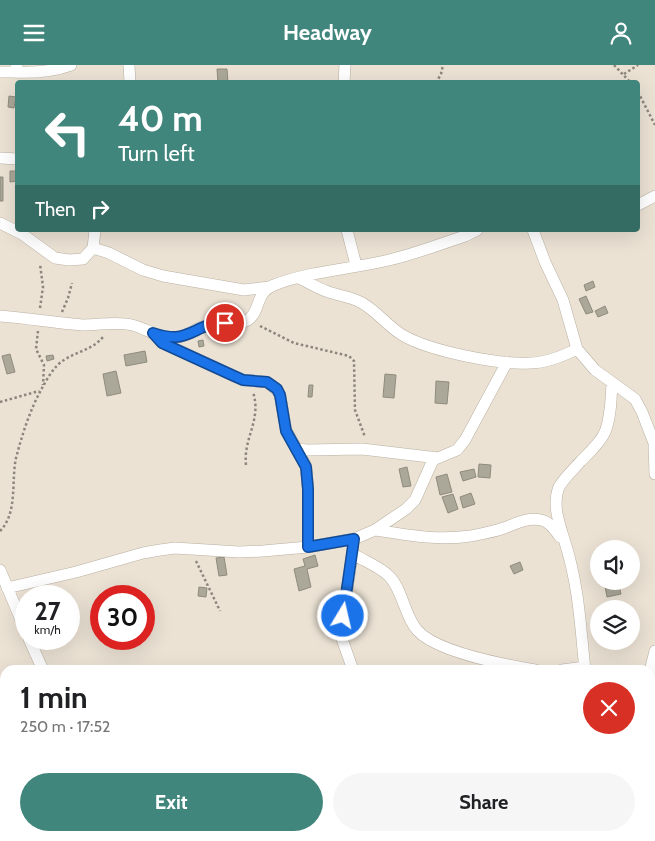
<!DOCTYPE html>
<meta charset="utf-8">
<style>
body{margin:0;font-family:Cabin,sans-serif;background:#f6f6f6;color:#202124;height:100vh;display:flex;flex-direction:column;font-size:19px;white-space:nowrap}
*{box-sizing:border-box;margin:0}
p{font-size:16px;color:#757577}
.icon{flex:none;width:28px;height:28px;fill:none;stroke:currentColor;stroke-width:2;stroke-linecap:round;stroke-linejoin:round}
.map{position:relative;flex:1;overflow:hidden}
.drawer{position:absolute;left:0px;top:600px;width:655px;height:176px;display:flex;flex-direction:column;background:#fff;border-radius:15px 15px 0 0;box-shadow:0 5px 20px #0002}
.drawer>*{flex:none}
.guide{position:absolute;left:15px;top:15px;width:625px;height:152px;border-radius:5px;box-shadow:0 5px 20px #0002;background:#41867c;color:#fff;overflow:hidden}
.controls{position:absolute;left:590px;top:475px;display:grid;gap:10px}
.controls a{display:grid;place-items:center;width:50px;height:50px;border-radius:50%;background:#fff;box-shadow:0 5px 20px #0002;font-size:25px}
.speed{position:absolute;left:15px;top:520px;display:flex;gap:10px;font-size:25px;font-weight:700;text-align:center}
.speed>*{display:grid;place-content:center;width:65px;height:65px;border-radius:50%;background:#fff;box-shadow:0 5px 20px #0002;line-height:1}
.speed small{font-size:12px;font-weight:400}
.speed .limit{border:8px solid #d22;background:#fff;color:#111}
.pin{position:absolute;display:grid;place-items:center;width:42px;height:42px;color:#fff;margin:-21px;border:2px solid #fff;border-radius:50%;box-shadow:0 1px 5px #0007}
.me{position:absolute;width:55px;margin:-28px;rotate:9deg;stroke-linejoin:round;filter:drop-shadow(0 0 4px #0008)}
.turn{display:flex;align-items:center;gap:18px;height:105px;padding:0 20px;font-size:22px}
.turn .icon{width:65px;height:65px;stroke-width:2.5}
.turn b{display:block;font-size:35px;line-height:42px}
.then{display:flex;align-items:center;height:48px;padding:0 20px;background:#0003;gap:10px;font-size:19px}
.round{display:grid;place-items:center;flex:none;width:52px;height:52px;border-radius:26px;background:#f6f6f6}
.summary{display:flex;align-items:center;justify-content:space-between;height:85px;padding:0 20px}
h1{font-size:30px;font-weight:700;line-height:38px}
.cta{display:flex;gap:10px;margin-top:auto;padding:10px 20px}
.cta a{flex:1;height:58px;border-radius:30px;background:#41867c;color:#fff;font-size:20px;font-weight:700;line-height:58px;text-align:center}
.cta a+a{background:#f6f6f6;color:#202124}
header{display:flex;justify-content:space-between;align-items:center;height:65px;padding:0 20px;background:#41867c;color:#fff;font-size:22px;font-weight:700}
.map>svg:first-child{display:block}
.building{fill:#aba899;stroke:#8f8c7d}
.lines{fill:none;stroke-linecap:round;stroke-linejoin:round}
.street-casing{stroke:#b9b0a2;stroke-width:12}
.path{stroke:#8d867d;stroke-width:2.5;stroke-dasharray:2.5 2.5;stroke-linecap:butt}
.street{stroke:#fff;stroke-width:11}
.route-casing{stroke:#114b97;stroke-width:12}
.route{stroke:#1a73e8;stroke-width:9}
</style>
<header><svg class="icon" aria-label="menu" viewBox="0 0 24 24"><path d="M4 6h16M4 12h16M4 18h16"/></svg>Headway<svg class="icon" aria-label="person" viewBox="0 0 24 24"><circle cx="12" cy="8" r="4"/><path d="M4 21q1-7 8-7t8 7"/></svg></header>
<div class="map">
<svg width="655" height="776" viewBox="0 0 655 776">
<rect width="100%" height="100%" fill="#ebe2d4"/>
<path class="building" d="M217,4H227L228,18H218Z
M9,31L16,32L14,43L8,42Z
M10,106H18V116L10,117Z
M0,112H3V136H0Z
M593,216L595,222L586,226L584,220Z
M586,231L593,247L586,249L579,234Z
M605,241L608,248L598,252L595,246Z
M203,275L204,281L199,282L198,276Z
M145,286L147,297L126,301L124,290Z
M10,289L15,307L7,309L2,291Z
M53,290L54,294L47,296L46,291Z
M116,306L121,328L107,331L103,309Z
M385,309L396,310L394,333L383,332Z
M436,316L449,317L447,339L435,338Z
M309,320H313L312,332H308Z
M479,399L491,400L490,413L478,412Z
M407,402L411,421L403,422L399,404Z
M474,404L476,412L463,416L460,407Z
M447,409L452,427L440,430L436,412Z
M471,428L475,439L463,443L460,432Z
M453,429L458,444L448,448L442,432Z
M315,490L318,501L307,504L311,522L299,526L294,504L305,501L303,494Z
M224,492L227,510L219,511L216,493Z
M520,497L523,505L514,509L510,501Z
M604,516H618L621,529L607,532Z
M199,522L207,523L206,532L198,531Z
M193,771H202L203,776H194Z"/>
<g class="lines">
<g class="street-casing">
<path id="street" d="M129,0L130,18
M0,7H13L17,2
M13,7C34,8 52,7 71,0
M344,18L345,0
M0,93L18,94
M638,140L655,131
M0,158L22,169L55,193L69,195L83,194L93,183L95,165
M347,165L356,200
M533,165L545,197L563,235L577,284L595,305L635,334L642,347L654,378L655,409
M93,183L109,188L143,205L163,211L244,225L269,222
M299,213C308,217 317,223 326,226C338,231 350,231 362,238C378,247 388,262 404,271C431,286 498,300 530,298C545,298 563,291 577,284
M0,251C28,253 55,258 83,260C100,260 116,256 132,260C148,264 163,276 179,272C190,269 200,261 211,259C223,257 236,262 248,255C261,246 255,227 274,220C311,206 351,204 389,195C415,189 440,179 465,171L477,165
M156,271L167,280L234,311L243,315L267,317L277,325L280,330L286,365L306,401L308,424V482
M296,384L308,385L362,384L438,393
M375,465C407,470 438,476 470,471C481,469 493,467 504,463C515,459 528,452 541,455C550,457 555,465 560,472
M353,489C364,496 379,501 389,511C403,525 404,550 417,565C436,587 506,600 535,605
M0,505L26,567
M7,523L76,507L143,488L160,485L175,483L239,487L263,486L308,482L354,474L375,465L406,444L415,435L433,395L457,385L465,375L507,297
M29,574L43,605
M353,605L342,574V562L353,483
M562,605L585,602
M585,605C580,557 579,521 564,474C559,458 552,439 559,422C564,413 574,404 581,396C589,388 600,378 605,367C611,352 611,334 612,318
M650,606L655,586
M650,608L655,630
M0,647L5,642
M125,771L127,776
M370,771L372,776
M606,771L655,775
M580,776L604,771"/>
</g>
<path class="path" d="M614,0L631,18
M624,9L638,0
M436,18L441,9L443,0
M638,27L655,60
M40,243L43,222L40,199
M62,247L68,233L72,218
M260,261L294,278L349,291L354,296L355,345L365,372
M38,266L36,284L44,300L43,320
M0,337L39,326
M246,400C243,373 262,355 253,327
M0,466C18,448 11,416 16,393C22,370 30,345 41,325C47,314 54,301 64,295C78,286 92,285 103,272
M196,496L220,546
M0,697L5,700
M488,771L493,776"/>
<use href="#street" class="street"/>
</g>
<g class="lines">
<g class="route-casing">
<path id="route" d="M225,258C203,257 193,271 176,272C168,272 161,271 153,268L162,278L234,311L243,315L267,317L277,324L280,330L286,366L306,402L308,424V482L354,474L343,551"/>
</g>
<use href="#route" class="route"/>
</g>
</svg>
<div class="controls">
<a><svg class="icon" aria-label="sound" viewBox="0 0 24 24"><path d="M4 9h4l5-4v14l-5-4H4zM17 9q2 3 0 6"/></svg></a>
<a><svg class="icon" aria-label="layers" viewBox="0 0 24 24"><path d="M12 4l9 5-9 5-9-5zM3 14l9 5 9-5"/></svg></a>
</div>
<div class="speed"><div>27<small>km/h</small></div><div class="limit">30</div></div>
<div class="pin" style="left:225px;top:258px;background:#d93025"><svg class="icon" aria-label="arrive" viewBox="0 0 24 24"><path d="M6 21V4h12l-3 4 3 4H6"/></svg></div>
<svg class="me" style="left:343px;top:551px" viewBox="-20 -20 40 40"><circle r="17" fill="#1a73e8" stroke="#fff" stroke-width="3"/><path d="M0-11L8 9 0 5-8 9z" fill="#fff"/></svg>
<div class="guide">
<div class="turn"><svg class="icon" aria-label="left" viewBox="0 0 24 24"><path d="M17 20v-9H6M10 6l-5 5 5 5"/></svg><div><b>40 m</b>Turn left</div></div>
<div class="then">Then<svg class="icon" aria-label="right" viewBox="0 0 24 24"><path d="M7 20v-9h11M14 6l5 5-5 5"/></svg></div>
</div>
<section class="drawer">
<div class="summary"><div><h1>1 min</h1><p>250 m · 17:52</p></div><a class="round" style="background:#d93025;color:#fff"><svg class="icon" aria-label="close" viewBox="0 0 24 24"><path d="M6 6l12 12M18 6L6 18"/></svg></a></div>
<div class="cta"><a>Exit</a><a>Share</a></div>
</section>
</div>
